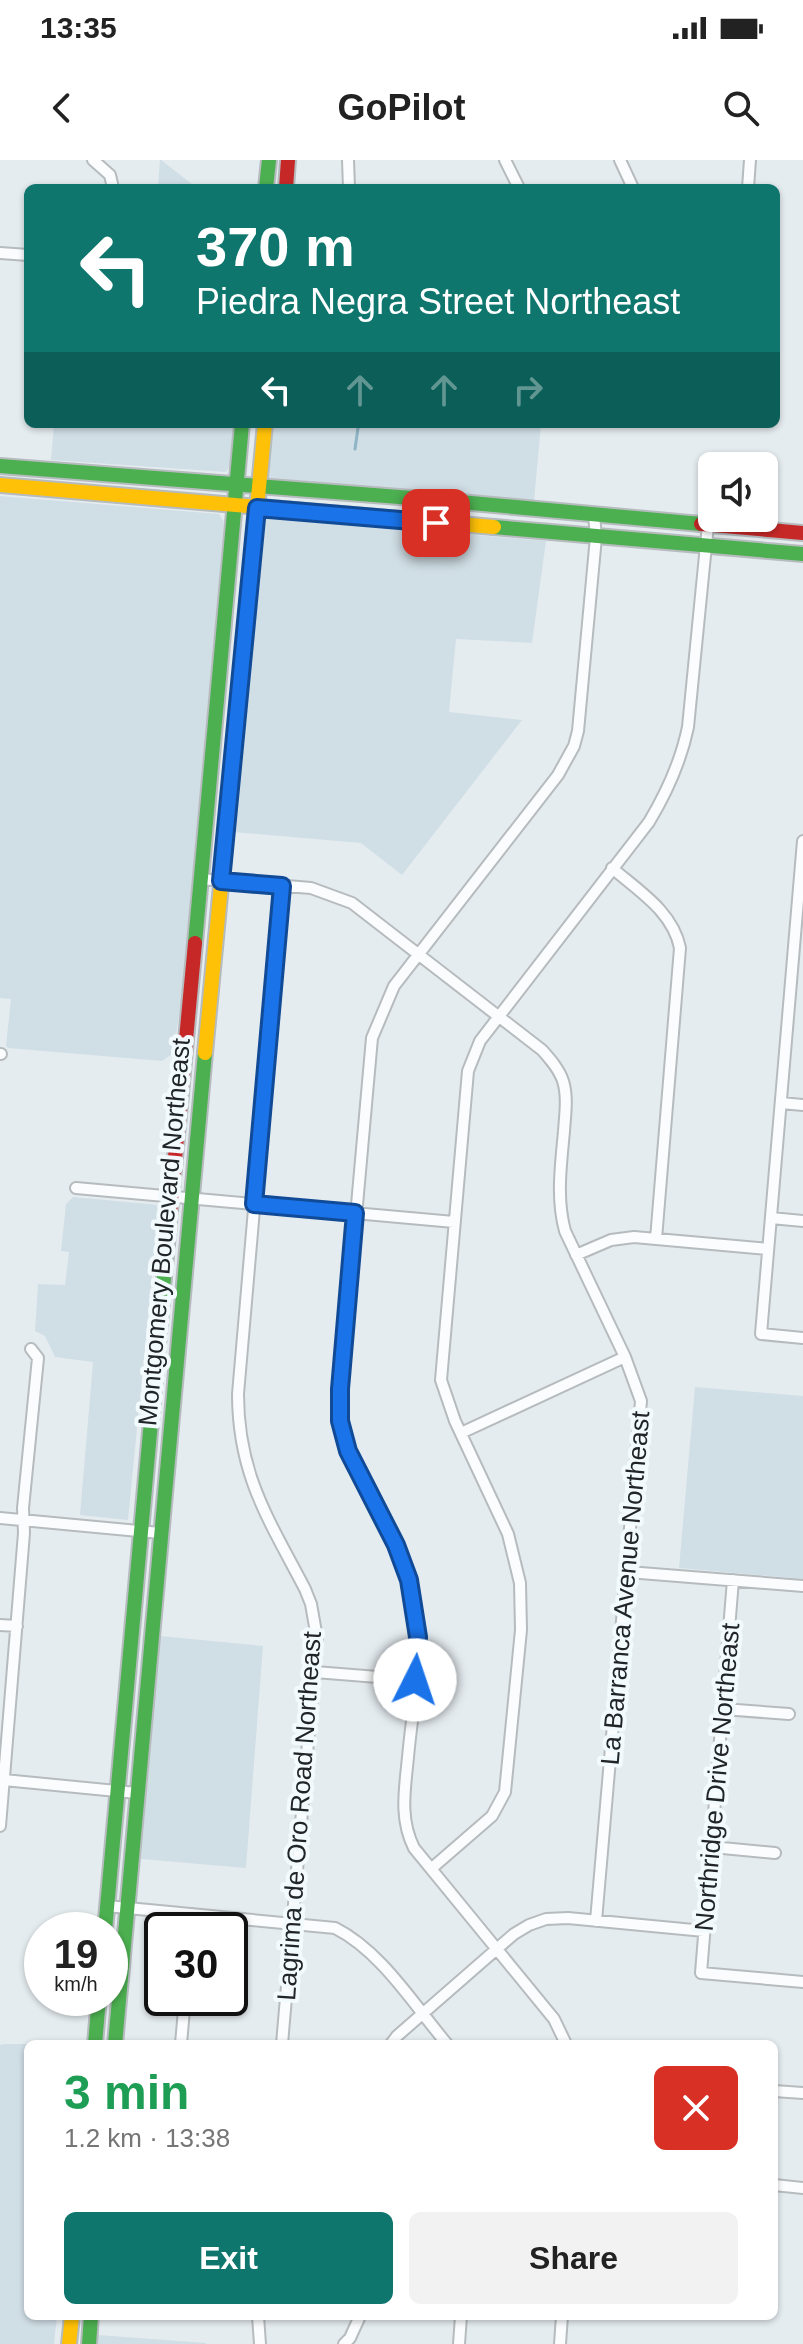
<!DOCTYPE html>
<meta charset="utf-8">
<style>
body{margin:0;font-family:Helvetica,sans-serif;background:#f2f2f2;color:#222;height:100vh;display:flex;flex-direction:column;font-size:30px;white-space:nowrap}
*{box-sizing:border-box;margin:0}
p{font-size:26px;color:#767676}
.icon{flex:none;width:44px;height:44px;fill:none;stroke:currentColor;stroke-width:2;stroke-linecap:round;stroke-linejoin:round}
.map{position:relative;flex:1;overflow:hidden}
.panel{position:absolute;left:24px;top:1880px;width:754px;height:280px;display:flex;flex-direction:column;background:#fff;border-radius:12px;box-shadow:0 2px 6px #0004}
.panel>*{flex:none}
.hud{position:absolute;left:24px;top:24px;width:756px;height:244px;border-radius:12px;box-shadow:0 2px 6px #0004;background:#0f766e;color:#fff;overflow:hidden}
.tools{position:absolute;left:698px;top:292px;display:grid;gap:16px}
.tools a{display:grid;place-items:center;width:80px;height:80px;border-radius:12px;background:#fff;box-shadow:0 2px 6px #0004;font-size:40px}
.speed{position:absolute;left:24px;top:1752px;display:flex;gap:16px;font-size:40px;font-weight:700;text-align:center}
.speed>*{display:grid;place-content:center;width:104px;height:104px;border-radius:50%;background:#fff;box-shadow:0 2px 6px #0004;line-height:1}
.speed small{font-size:20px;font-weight:400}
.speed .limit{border:4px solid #111;border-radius:12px;background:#fff;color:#111}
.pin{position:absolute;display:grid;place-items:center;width:68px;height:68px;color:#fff;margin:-34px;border-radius:16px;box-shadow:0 4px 12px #0006}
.me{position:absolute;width:88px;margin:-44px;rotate:4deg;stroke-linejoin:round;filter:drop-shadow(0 0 6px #0008)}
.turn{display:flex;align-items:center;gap:28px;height:168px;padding:0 40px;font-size:36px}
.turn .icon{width:104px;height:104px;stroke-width:2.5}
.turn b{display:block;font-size:56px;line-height:68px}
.lanes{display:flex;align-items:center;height:76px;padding:0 40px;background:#0003;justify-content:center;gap:40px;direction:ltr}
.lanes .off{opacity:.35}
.round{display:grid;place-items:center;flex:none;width:84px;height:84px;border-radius:12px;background:#f2f2f2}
.headline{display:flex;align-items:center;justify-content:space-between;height:136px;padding:0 40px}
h1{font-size:48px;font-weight:700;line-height:60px;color:#1e9e55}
.cta{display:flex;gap:16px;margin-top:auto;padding:16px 40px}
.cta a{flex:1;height:92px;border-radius:12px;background:#0f766e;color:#fff;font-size:32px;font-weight:700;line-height:92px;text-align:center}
.cta a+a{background:#f2f2f2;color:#222}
.status{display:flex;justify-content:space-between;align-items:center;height:56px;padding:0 40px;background:#fff;direction:ltr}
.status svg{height:22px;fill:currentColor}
header{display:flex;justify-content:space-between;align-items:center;height:104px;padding:0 40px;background:#fff;font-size:36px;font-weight:700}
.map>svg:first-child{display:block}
.built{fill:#d0dee5}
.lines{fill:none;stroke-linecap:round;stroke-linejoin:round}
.stream{stroke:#8fb4c5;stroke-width:3}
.street-casing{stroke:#b6bbbe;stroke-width:14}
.fast-casing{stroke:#b6bbbe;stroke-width:18}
.slow-casing{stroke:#b6bbbe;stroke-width:18}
.jam-casing{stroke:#b6bbbe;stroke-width:18}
.street{stroke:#fbfcfd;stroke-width:10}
.fast{stroke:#4caf50;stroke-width:14}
.slow{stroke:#ffc107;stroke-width:14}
.jam{stroke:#c62828;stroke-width:14}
.route-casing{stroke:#114b97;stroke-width:20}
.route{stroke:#1a73e8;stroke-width:14}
.labels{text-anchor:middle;stroke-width:8;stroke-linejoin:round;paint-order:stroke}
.street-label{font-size:26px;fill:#212528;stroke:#f2fafd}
</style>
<div class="status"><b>13:35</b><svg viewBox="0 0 49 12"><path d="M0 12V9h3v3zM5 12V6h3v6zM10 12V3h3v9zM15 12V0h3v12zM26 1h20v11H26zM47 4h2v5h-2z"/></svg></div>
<header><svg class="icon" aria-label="back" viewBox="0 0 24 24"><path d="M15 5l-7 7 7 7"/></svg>GoPilot<svg class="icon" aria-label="search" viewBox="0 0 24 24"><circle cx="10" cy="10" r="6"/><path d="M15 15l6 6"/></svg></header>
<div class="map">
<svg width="803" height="2184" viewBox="0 0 803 2184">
<rect width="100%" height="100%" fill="#e5ecf0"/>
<path class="built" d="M160,0H161L197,28H158Z
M54,264H235L231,303L226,312L51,300Z
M272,264H541L534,341L267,319Z
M0,336L219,354L224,362L181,841L174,889L172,894L162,901L8,888L6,886L11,839L0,838Z
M266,357L546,381L532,483L456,479L449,552L522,560L402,715L361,683L234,672Z
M73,1037L159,1045L128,1360L80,1355L93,1202L55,1197L45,1176L35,1171L38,1124L65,1125L69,1092L61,1091L66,1044Z
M695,1227L803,1236V1419L679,1408Z
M160,1476L263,1486L246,1708L141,1699Z
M5,1884H80H28V2156H57L54,2184H0V1885Z
M98,2175L206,2183V2184H98Z"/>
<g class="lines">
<path class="stream" d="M355,289L358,268L356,264"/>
<g class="street-casing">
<path id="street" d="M93,0L110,15L113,28
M348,0L349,28
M505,0L519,28
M620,0L633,28
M748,28L750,0
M0,93L28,95
M803,681L761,1174L803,1178
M612,708C639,731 673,752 680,788L656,1079
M200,719L311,728L352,743L542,890C550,899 559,909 563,921C568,937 565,955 564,971C561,1005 556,1038 565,1071L625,1197L641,1241L596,1761
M0,894H1
M781,943L803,945
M76,1028L454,1062
M771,1058L803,1061
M576,1095L611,1080L634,1077L768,1089
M461,1273L625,1197
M0,1358L160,1373
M628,1412L803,1426
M733,1420L701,1813L803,1822
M0,1465L17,1466
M315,1512L415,1520
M723,1549L789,1554
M4,1620L137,1633
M0,1666L24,1373L23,1348L38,1198L31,1189
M712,1687L775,1693
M432,1708L492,1656L505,1632L521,1470L520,1423L508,1374L455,1261L441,1220L468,911L480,881L649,662C667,632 681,601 688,567L708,365
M107,1746L335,1768C381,1791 414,1845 447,1884
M191,1770L192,1754
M181,1884L185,1838
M282,1884L317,1478L311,1444L305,1429C269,1360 238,1315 238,1234L282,726
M391,1884L397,1876L514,1774L529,1765L546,1759L568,1758L704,1771
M566,1884L554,1859L414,1688C399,1658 405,1629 408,1597C412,1552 422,1503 417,1456C408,1377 344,1321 339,1245L372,878L394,826L558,615L574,586L578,571L596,377L594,355
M774,1931L803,1933
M774,2025L803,2028
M258,2156L260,2184
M344,2184L350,2178L360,2156
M459,2184L461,2156
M560,2184L562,2156"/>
</g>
<g class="fast-casing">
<path id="fast" d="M266,28L269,0
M0,306L438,340L701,364
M494,367L803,394
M195,783L242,264
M105,1770L168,1073
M95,1884L99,1838
M115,1884L205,893
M89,2184L91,2156"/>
</g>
<g class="slow-casing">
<path id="slow" d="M0,325L494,367
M205,893L265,264
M69,2184L72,2156"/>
</g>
<g class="jam-casing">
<path id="jam" d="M286,28L288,0
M701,364L803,373
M168,1073L195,783"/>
</g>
<use href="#street" class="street"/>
<use href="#fast" class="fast"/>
<use href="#slow" class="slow"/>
<use href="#jam" class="jam"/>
</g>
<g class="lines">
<g class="route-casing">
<path id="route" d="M415,1520L418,1477L409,1420L396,1385L348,1291L340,1261V1229L355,1053L254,1044L282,726L221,721L257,348L436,363"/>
</g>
<use href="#route" class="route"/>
</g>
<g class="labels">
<g class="street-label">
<text transform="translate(164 1072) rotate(-85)" y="9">Montgomery Boulevard Northeast</text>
<text transform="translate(625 1428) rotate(-85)" y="9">La Barranca Avenue Northeast</text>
<text transform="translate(717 1617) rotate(-85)" y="9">Northridge Drive Northeast</text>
<text transform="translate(299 1656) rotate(-86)" y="9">Lagrima de Oro Road Northeast</text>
</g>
</g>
</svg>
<div class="tools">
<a><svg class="icon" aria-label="sound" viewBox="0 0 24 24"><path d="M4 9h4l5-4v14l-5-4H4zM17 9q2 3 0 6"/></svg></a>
</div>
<div class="speed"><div>19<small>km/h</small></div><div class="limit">30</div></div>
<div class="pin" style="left:436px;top:363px;background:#d93025"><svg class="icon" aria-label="arrive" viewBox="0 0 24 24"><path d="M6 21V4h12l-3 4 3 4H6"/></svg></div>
<svg class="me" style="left:415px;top:1520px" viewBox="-20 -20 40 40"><circle r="19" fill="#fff"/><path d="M0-13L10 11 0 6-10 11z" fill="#1a73e8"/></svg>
<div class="hud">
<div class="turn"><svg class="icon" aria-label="left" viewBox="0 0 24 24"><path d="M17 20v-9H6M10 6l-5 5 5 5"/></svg><div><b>370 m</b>Piedra Negra Street Northeast</div></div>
<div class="lanes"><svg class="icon" aria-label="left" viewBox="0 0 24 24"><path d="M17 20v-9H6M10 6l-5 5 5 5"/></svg><svg class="icon off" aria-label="ahead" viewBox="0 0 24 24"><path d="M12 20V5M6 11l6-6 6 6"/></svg><svg class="icon off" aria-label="ahead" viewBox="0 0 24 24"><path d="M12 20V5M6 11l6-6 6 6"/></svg><svg class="icon off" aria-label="right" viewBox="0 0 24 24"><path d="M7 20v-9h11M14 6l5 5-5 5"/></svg></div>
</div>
<section class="panel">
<div class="headline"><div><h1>3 min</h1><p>1.2 km · 13:38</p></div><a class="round" style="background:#d93025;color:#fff"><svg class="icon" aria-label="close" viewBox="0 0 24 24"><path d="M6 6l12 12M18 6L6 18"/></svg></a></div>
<div class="cta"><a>Exit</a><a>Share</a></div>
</section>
</div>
